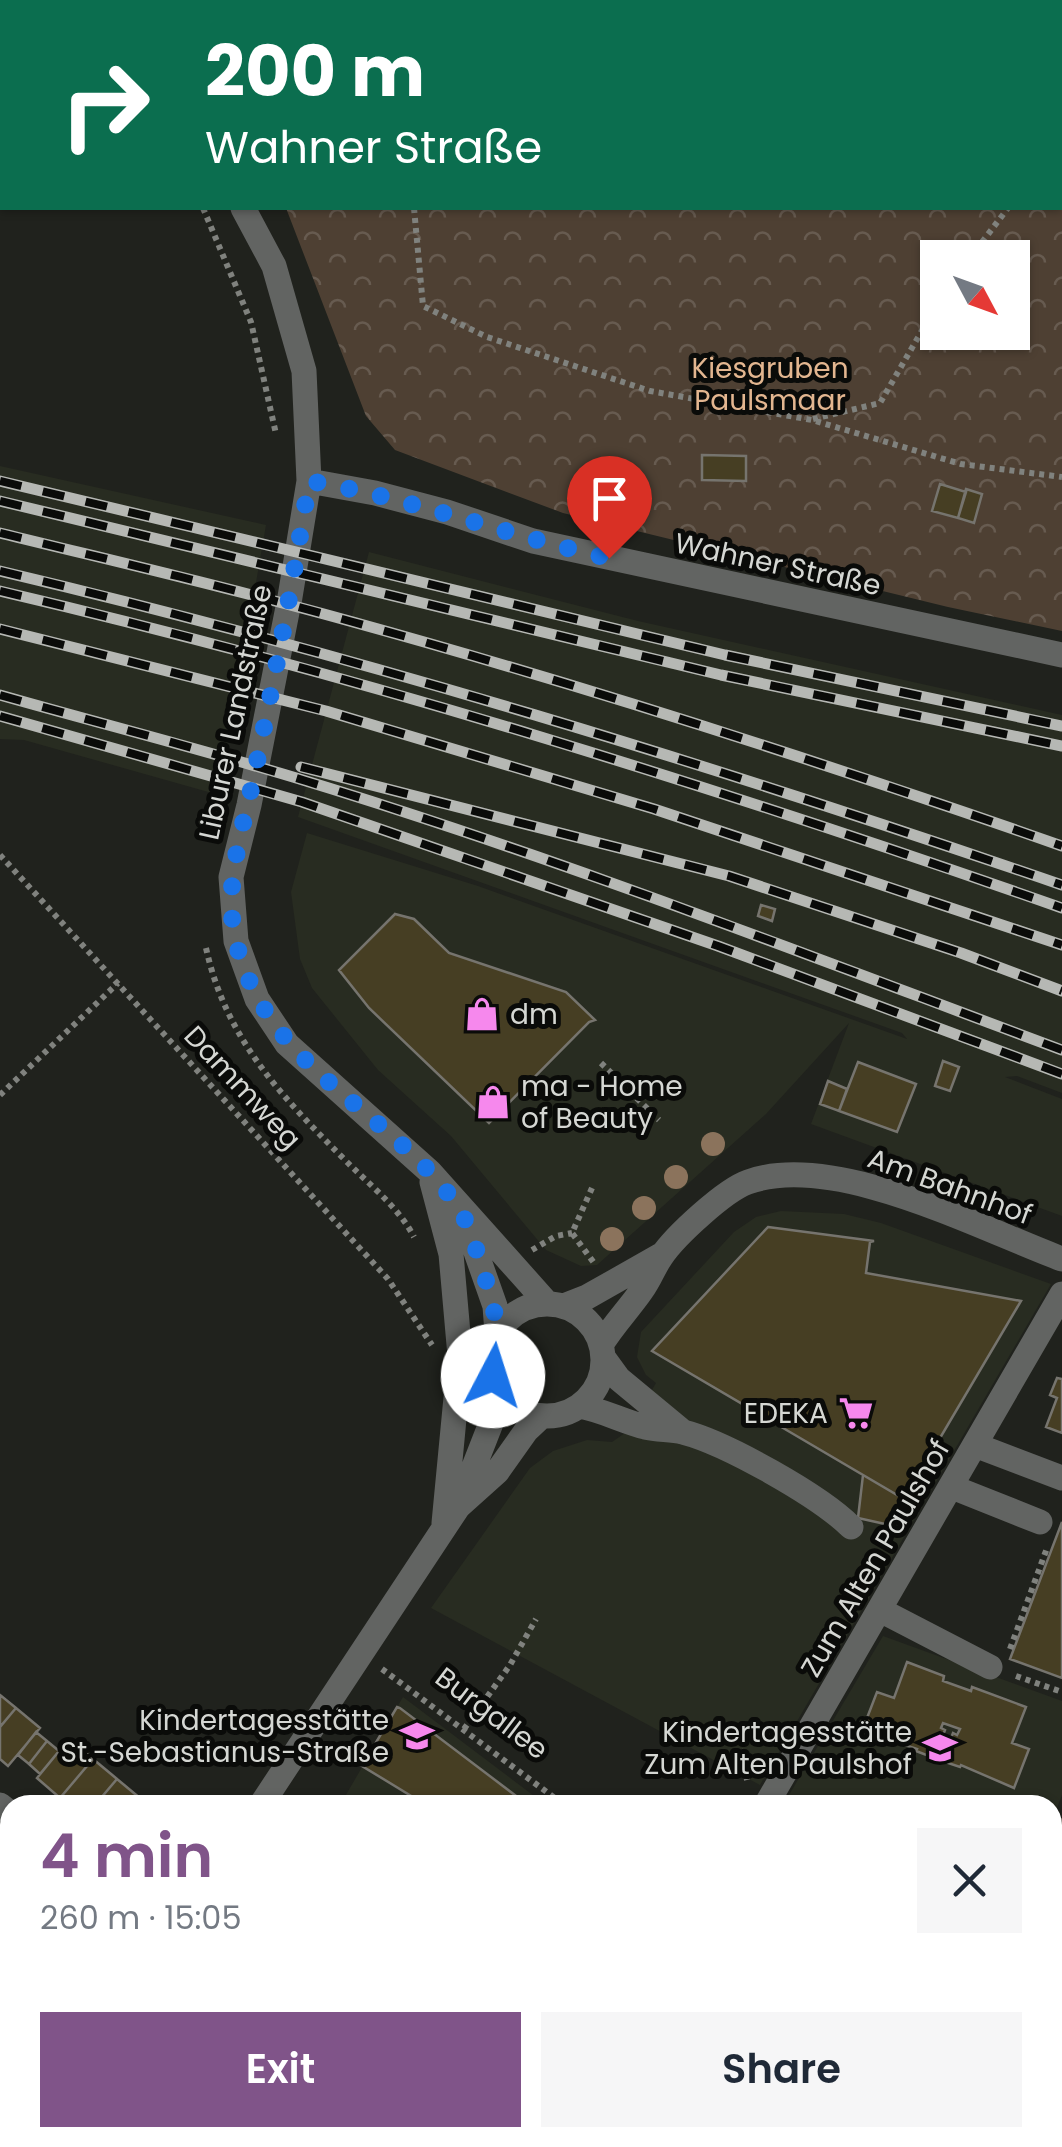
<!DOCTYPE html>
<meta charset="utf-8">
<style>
body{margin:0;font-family:Poppins,sans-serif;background:#f6f6f7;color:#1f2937;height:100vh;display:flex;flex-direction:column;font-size:38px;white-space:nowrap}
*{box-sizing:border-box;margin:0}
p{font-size:32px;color:#747a83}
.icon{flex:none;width:55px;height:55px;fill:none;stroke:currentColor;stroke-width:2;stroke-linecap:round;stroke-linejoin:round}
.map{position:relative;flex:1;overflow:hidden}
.panel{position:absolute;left:0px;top:1795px;width:1062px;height:352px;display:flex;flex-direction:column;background:#fff;border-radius:30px 30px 0 0;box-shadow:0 2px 8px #0004}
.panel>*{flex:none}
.guide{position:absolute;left:0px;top:0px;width:1062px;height:210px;box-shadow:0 2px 8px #0004;background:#0b6e4f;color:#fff;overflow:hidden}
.needle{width:65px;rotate:131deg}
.buttons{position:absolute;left:920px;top:240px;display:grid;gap:20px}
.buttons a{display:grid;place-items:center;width:110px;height:110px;border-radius:0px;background:#fff;box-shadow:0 2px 8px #0004;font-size:50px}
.pin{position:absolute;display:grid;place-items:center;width:85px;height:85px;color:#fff;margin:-102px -42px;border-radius:50% 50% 50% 0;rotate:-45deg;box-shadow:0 0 10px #0007}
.pin .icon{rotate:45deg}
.me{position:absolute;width:110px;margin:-55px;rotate:5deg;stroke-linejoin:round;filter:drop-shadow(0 0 8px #0008)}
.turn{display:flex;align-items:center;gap:35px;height:210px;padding:0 40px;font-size:45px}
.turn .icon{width:130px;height:130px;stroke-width:2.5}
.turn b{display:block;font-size:70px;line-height:85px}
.round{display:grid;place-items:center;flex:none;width:105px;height:105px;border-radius:0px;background:#f6f6f7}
.head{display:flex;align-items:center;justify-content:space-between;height:170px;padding:0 40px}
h1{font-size:60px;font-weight:600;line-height:75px;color:#805489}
.primary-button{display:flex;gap:20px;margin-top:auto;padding:20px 40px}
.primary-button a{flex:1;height:115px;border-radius:0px;background:#805489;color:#fff;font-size:40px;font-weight:600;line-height:115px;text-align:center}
.primary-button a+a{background:#f6f6f7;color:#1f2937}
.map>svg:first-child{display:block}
.built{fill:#282c21}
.grass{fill:url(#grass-dots)}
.forest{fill:url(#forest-crowns);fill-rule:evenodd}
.building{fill:#463e23;stroke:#76746e;stroke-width:2.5}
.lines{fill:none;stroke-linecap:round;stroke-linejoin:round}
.path{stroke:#80827e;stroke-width:6;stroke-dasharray:5 5;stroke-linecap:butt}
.minor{stroke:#626462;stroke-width:25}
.rail-casing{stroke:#b6b8b4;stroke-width:11}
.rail{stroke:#0a0b09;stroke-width:8;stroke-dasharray:22;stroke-linecap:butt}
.tree{fill:#8b735c}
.route{stroke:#1a73e8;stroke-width:18;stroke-dasharray:0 32.4}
.labels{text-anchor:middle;stroke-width:10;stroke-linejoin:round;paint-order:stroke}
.park-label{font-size:28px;fill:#e3b690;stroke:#0a0b09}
.street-label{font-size:28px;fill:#d5d7d3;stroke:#0a0b09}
.poi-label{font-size:28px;fill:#d5d7d3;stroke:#0a0b09;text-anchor:end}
</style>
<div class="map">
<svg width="1062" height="2147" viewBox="0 0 1062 2147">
<defs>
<pattern id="grass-dots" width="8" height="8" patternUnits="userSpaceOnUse" patternTransform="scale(2.5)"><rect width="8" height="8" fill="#4e4033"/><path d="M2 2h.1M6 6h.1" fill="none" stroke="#675b50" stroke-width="1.8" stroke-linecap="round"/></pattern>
<pattern id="forest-crowns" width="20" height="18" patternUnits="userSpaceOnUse" patternTransform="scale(2.5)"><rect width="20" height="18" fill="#4e4033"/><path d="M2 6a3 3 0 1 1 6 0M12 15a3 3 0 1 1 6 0" fill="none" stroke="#675b50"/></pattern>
</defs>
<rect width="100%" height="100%" fill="#20221d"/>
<path class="built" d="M0,466L266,525L219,795L24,740L0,739Z
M369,552L638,621L1062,715V1093L1017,1076L1005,1077L1062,1099V1216L811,1124L849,1023L766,1114L597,1265L581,1266L546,1250L451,1136L378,1070L312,988L300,959L291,892L307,833L478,886L907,1039L902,1033L298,817Z
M781,1211L844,1214L881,1223L1051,1284L760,1785L431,1608L530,1468L553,1451L587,1440L612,1442L628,1431L656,1383L646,1375L637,1357L641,1332L734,1232L756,1217Z
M883,1636L1062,1701V1795L1053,1818L1052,1805H825L789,1795Z
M403,1697L546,1805H340Z"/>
<path class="grass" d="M1053,1818H1062V1991L1053,1992Z"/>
<path class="forest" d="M139,0H1062V631L948,607L563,513L395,450L366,416L286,208H1060V2ZM938,258H1012V332H938Z
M1053,2109L1062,2113V2147H591L596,2138H1052Z"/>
<path class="building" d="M702,455L746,456V481L702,480Z
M940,484L966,492L958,518L932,511Z
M966,489L982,494L974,523L958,518Z
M761,905L775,909L772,921L758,916Z
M395,914L414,919L449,953L566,992L595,1020L589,1022L489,1123L369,1008L339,970Z
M943,1061L959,1067L950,1091L935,1086Z
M858,1062L916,1084L897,1132L839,1111Z
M828,1081L847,1089L839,1111L820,1104Z
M768,1227L874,1241L870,1242L866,1273L1021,1301L904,1499L652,1351Z
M1057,1378L1062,1379V1433L1046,1427L1057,1398L1050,1395Z
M863,1475L904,1499L894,1526L858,1518Z
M1062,1522V1678L1010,1659Z
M907,1662L944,1676L943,1681L971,1691L972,1687L1026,1707L1012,1743L1029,1749L1014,1788L961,1765L960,1767L942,1761L953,1733L957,1735L960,1729L943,1723L941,1728L945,1730L934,1758L916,1751L917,1749L862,1731L877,1692L894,1698Z
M0,1695L16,1708L0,1727Z
M397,1707L400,1708L528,1805H426L362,1766Z
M16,1708L40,1728L8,1766L0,1759V1727Z
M36,1732L47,1741L29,1764L18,1755Z
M69,1739L93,1759L60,1798L37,1778Z
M47,1741L59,1751L40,1774L29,1764Z
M93,1759L117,1779L95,1805H69L60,1798Z
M117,1779L141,1799L136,1805H95Z
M10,1896V1924L8,1927L0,1920V1908Z
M0,2050L10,2052V2080L0,2075Z
M0,2075L10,2080V2090L0,2106Z
M84,2138H118L112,2147H78Z
M118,2138H146L156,2143L154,2147H112Z
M184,2138H267L284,2147H178Z"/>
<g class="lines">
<path class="path" d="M249,0L251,2
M550,2L552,0
M1060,118L1062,114
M203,208L251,322L276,434
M414,208L423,306L487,337L650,391L812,420L961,464L1062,477
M970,258L1008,208
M813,419L880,403L938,303
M0,855L388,1279L432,1345
M206,948C226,1040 283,1098 348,1163C371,1186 399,1208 414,1237
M601,1063L659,1120
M0,1095L118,983
M592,1188L572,1233L594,1263
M532,1250L556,1236L572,1233
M1010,1649L1047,1548
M382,1669L564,1805
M1016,1676L1062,1692
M464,1729L510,1665L536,1619
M735,1730L747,1780
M1052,1998H1062"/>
<path class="minor" d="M88,0L90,2
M243,208L274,266L304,371L309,481L290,597L249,805L231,877L236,941L257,999L287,1044L430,1172L547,1303
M309,481L375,493L447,512L533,541L1062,655
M432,1182L451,1254L460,1356L444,1523
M464,1218L495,1306L497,1333
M491 1360a56 56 0 1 1 112 0a56 56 0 1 1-112 0Z
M564,1306L587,1297L663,1254
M601,1345C613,1325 629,1309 642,1290C650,1279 654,1267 661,1257C675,1236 725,1190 748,1182C834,1151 979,1228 1062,1259
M603,1357L619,1379L683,1432
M579,1406C602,1410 622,1421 645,1427C658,1430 671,1429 683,1432C726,1443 820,1496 851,1527
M975,1445L1062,1478
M952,1487L1040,1522
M459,1505L495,1413L497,1387
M880,1610L990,1667
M0,1805L10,1813
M261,1805L458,1507L497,1472L526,1431L542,1416
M766,1805L1062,1294
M1052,2087L1062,2092
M28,2147L33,2138
M158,2147L161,2138
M567,2147L572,2138"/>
<g class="rail-casing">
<path id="rail" d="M0,481L725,655L1062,726
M0,501L721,675L1062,746
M0,533C118,562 236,589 353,622C592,688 828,764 1062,846
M0,571C360,656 712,765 1062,885
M0,591C360,675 713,786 1062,908
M0,629L326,711L654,809L1062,945
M0,695C102,724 205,750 306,781C562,859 812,957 1062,1050
M0,716L302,802L718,946L1062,1074
M301,767L729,876L961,953L1062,991"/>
</g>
<use href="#rail" class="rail"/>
</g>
<g class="tree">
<circle cx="713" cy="1144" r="12"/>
<circle cx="676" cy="1177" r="12"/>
<circle cx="644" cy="1208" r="12"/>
<circle cx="612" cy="1239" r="12"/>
</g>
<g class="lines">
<path class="route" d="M493,1376C490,1359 495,1348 497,1332C499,1317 470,1224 460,1210C393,1109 269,1074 236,942C222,884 244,827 255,771C275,675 294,578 309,481C411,498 508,536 609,558"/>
</g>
<defs>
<g id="shop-bare" transform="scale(2.7)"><path d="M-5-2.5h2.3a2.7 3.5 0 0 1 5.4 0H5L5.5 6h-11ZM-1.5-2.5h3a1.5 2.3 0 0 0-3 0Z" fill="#f688ed" stroke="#0a0b09" stroke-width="2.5" paint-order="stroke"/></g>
<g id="supermarket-bare" transform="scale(2.7)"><path d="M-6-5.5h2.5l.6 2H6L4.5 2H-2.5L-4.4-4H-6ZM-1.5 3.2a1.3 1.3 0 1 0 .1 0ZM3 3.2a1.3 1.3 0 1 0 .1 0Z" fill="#f688ed" stroke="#0a0b09" stroke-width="2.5" paint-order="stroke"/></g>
<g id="school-bare" transform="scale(2.7)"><path d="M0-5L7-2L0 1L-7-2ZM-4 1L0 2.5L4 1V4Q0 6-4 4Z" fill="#f688ed" stroke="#0a0b09" stroke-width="2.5" paint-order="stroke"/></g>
</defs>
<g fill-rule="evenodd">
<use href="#shop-bare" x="482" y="1014"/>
<use href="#shop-bare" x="493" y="1102"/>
<use href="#supermarket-bare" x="856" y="1413"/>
<use href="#school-bare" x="417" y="1736"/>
<use href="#school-bare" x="940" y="1748"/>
</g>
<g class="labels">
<g class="park-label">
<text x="770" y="378">Kiesgruben<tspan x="770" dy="32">Paulsmaar</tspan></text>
</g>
<g class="street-label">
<text transform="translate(778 564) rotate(12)" y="10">Wahner Straße</text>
<text transform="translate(235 712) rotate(-78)" y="10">Liburer Landstraße</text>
<text transform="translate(243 1087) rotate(47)" y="10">Dammweg</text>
<text transform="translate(950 1186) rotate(20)" y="10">Am Bahnhof</text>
<text transform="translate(875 1558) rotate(-60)" y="10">Zum Alten Paulshof</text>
<text transform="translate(492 1713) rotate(37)" y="10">Burgallee</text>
</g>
<g class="poi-label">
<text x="510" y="1024" text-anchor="start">dm</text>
<text x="521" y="1096" text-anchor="start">ma - Home<tspan x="521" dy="32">of Beauty</tspan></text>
<text x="828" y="1423">EDEKA</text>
<text x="389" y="1730">Kindertagesstätte<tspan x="389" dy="32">St.-Sebastianus-Straße</tspan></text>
<text x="912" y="1742">Kindertagesstätte<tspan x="912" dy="32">Zum Alten Paulshof</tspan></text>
</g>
</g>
</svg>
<div class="buttons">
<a><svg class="needle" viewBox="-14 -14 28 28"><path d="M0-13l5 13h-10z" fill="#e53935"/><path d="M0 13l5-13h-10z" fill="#747a83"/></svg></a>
</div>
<div class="pin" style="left:609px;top:558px;background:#d93025"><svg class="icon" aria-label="arrive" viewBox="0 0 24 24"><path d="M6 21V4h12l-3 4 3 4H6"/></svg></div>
<svg class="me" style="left:493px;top:1376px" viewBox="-20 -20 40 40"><circle r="19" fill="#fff"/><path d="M0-13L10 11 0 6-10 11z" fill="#1a73e8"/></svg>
<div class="guide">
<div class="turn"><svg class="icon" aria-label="right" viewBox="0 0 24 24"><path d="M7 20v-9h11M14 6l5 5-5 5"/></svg><div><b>200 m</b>Wahner Straße</div></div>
</div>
<section class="panel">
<div class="head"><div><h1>4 min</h1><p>260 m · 15:05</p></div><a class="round"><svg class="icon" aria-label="close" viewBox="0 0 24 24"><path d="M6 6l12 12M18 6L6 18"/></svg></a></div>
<div class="primary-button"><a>Exit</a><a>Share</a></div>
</section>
</div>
